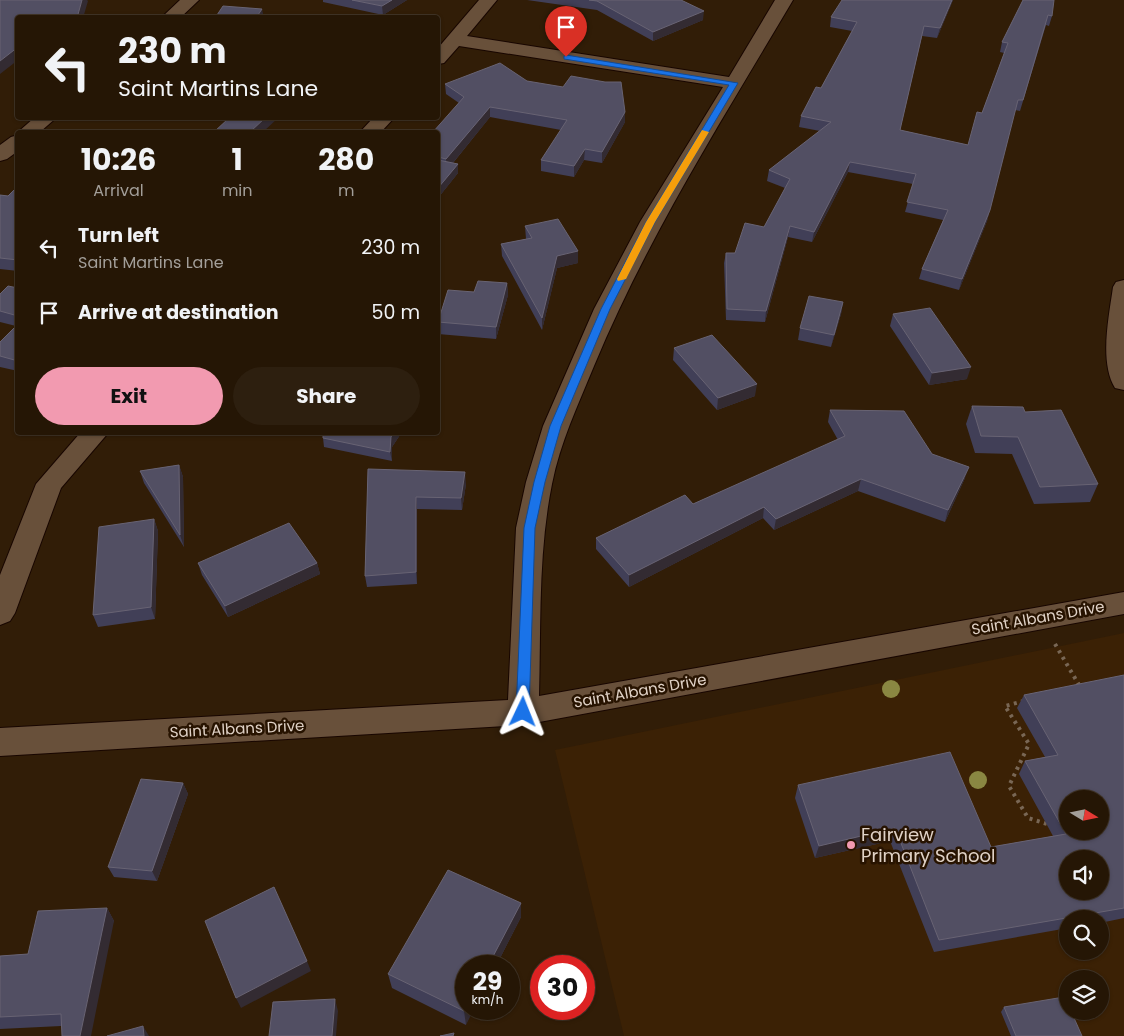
<!DOCTYPE html>
<style>
body{margin:0;font-family:Poppins,sans-serif;background:#2d1f0f;color:#f1f3f6;height:100vh;display:flex;flex-direction:column;font-size:19px;white-space:nowrap}
*{box-sizing:border-box;margin:0}
p{font-size:16px;color:#a39f9a}
.icon{flex:none;width:28px;height:28px;fill:none;stroke:currentColor;stroke-width:2;stroke-linecap:round;stroke-linejoin:round}
.map{position:relative;flex:1;overflow:hidden}
.panel{position:absolute;left:15px;top:130px;width:425px;height:305px;display:flex;flex-direction:column;background:#251605;border-radius:5px;box-shadow:0 1px 4px #0004,0 0 0 1px #423527}
.panel>*{flex:none}
.top-card{position:absolute;left:15px;top:15px;width:425px;height:105px;border-radius:5px;box-shadow:0 1px 4px #0004,0 0 0 1px #423527;background:#251605;color:#f1f3f6;overflow:hidden}
.needle{width:32px;rotate:100deg}
.fabs{position:absolute;left:1059px;top:790px;display:grid;gap:10px}
.fabs a{display:grid;place-items:center;width:50px;height:50px;border-radius:50%;background:#251605;box-shadow:0 1px 4px #0004,0 0 0 1px #423527;font-size:25px}
.speed{position:absolute;left:455px;top:955px;display:flex;gap:10px;font-size:25px;font-weight:700;text-align:center}
.speed>*{display:grid;place-content:center;width:65px;height:65px;border-radius:50%;background:#251605;box-shadow:0 1px 4px #0004,0 0 0 1px #423527;line-height:1}
.speed small{font-size:12px;font-weight:400}
.speed .limit{border:8px solid #d22;background:#fff;color:#111}
.pin{position:absolute;display:grid;place-items:center;width:42px;height:42px;color:#fff;margin:-51px -21px;border-radius:50% 50% 50% 0;rotate:-45deg;box-shadow:0 0 5px #0007}
.pin .icon{rotate:45deg}
.me{position:absolute;width:55px;margin:-28px;rotate:2deg;stroke-linejoin:round;filter:drop-shadow(0 0 4px #0008)}
.turn{display:flex;align-items:center;gap:18px;height:105px;padding:0 20px;font-size:22px}
.turn .icon{width:65px;height:65px;stroke-width:2.5}
.turn b{display:block;font-size:35px;line-height:42px}
.eta{display:flex;justify-content:space-evenly;align-items:center;height:85px;text-align:center}
.eta b{font-size:30px;font-weight:700;line-height:35px}
.button{display:flex;gap:10px;margin-top:auto;padding:10px 20px}
.button a{flex:1;height:58px;border-radius:30px;background:#f29ab0;color:#111;font-size:20px;font-weight:700;line-height:58px;text-align:center}
.button a+a{background:#2d1f0f;color:#f1f3f6}
ul{padding:0;list-style:none}
li{display:flex;align-items:center;gap:15px;height:65px;padding:0 20px}
li div{flex:1}
li b{display:block;font-size:19px}
li em{font-style:normal}
.map>svg:first-child{display:block}
.built{fill:#3b2105;fill-rule:evenodd}
.lines{fill:none;stroke-linecap:round;stroke-linejoin:round}
.minor-casing{stroke:#180600;stroke-width:2}
.path{stroke:#796755;stroke-width:4;stroke-dasharray:3 4.5;stroke-linecap:butt}
.minor{fill:#68503a;fill-rule:evenodd}
.tree{fill:#8a8742}
.wall{fill:#413f57}
.shaded-wall{fill:#332b32}
.building{fill:#524f63;stroke:#686373;fill-rule:evenodd}
.route{fill:#1a73e8;stroke:#114b97}
.slow{fill:#f59e0b}
.poi-dot{fill:#f29ab0;stroke:#271300;stroke-width:2}
.labels{text-anchor:middle;stroke-width:5;stroke-linejoin:round;paint-order:stroke}
.street-label{font-size:15px;fill:#e0d2c6;stroke:#271300}
.near-poi-label{font-size:18px;fill:#e0d2c6;stroke:#271300;text-anchor:start}
</style>
<div class="map">
<svg width="1124" height="1036" viewBox="0 0 1124 1036">
<rect width="100%" height="100%" fill="#311d07"/>
<path class="built" d="M1124,633V1036H624L555,750ZM1068,799H1100V831H1068ZM1068,859H1100V891H1068ZM1068,919H1100V951H1068ZM1068,979H1100V1011H1068Z"/>
<g class="lines">
<g class="minor-casing">
<path id="minor" d="M180,0H199L180,18H161Z
M479,0H497L467,36L729,77L775,0H793C722,120 647,238 594,366C578,405 560,443 552,484C538,553 541,626 539,696L1124,592V614L523,725L0,756V728L508,700L516,528L526,482L543,426L594,309L640,222L723,87L459,46L444,63L438,64V48Z
M34,118H56L40,132H18Z
M373,118H394L381,132H360Z
M18,135V151L7,159L0,161V145L11,137Z
M1124,280V390L1115,388C1099,362 1109,316 1113,287L1116,282Z
M81,432H109L61,488L15,613L10,621L0,625V575L36,484Z"/>
</g>
<path class="path" d="M1055,644L1079,685
M1024,701L1005,706L1029,744L1009,786L1028,818L1047,824"/>
<use href="#minor" class="minor"/>
</g>
<g class="tree">
<circle cx="891" cy="689" r="9"/>
<circle cx="978" cy="780" r="9"/>
</g>
<path class="wall" d="M323,0H407L383,15L323,2Z
M527,0H681L703,20L653,41L597,10Z
M953,0L937,38L922,36L900,130L968,145L982,113L1004,53L1000,52L1002,42L1023,0L1052,16L1049,26L1046,25L1020,111L1015,110L987,221L959,290L919,279L922,269L943,220L905,212L913,184L848,172L812,242L788,237L765,322L726,320L724,263L726,253H735L764,227L785,188L767,181L769,170L820,131L799,127L801,116L821,88L852,31L830,27L831,17Z
M527,81L625,112V122L602,163L584,160L574,177L541,171V160L561,130L490,117L453,163L458,164V173L438,198V132L459,103L446,94L445,84Z
M18,186V271L0,269V195L8,196Z
M525,226L578,263L557,268L542,330L502,256L501,244L526,239Z
M507,283L508,295L496,339L438,334V322L474,292Z
M18,288V371L0,367V342L16,326L0,322V294Z
M843,302L841,314L831,347L798,340L800,328Z
M893,314L967,379L929,385L890,326Z
M674,348L755,396L717,410L673,360Z
M972,406L1025,412L1098,484L1090,502L1034,504L1012,454L975,453L966,424Z
M830,410L932,454L965,478L945,522L858,491L774,530L763,518L629,587L596,549V538L693,504L838,440L828,422Z
M323,432H402L392,447V461L324,447L323,438Z
M179,465L183,477L184,547L144,483L140,471Z
M368,469L466,484L462,510L417,509V584L367,587L365,576Z
M154,519L158,531L155,619L98,627L93,615Z
M198,563H317L320,574L228,617L202,575Z
M1124,675V918L1100,923V919H1068V928L934,952L890,841L815,858L795,798L798,785L991,847L1053,836L1019,774L1025,761L1045,757L1017,708L1024,695Z
M183,783L188,794L157,881L114,877L108,867Z
M521,903V917L496,966H466V1025L392,988L388,974Z
M107,908L114,921L61,1026L0,1029V956L28,954Z
M1004,1007L1082,1036H1011L1001,1012Z"/>
<path class="shaded-wall" d="M82,0H87L88,1L83,18H77Z
M392,0H407L383,15L382,6Z
M952,0H953L937,38L940,28Z
M262,9L264,18H256Z
M704,11L703,20L653,41V32Z
M17,47L18,60L0,74V61Z
M490,107V117L447,170L446,159Z
M625,112V122L602,163V152Z
M265,118H278L263,132H250Z
M585,149L584,160L574,177V166Z
M850,162L848,172L812,242L814,232Z
M458,164V173L438,198V188Z
M990,210L987,221L959,290L962,279Z
M790,226L788,237L765,322L766,311Z
M578,251V263L557,268L542,330V318L557,256Z
M507,283L508,295L496,339V327Z
M843,302L841,314L831,347L834,335Z
M971,367L967,379L929,385L932,373Z
M757,384L755,396L717,410L718,398Z
M394,432H402L392,447V461L390,452L391,437Z
M179,465L183,477L184,547L180,535Z
M969,467L965,478L945,522L948,510Z
M465,472L466,484L462,510L461,498Z
M861,479L858,491L774,530L776,519Z
M416,497L417,509V584L416,572Z
M764,507L763,518L629,587V575Z
M154,519L158,531L155,619L151,607Z
M317,563L320,574L228,617L225,606Z
M183,783L188,794L157,881L152,871Z
M895,828L890,841L815,858L819,846Z
M521,903V917L496,966H488Z
M107,908L114,921L91,1036H80Z
M307,961L311,971L241,1008L236,998Z
M335,999L338,1011L336,1036H332Z
M466,1007V1009H474L466,1025L464,1011Z
M143,1026L149,1036H144Z"/>
<path class="building" d="M0,0H82L77,18H18V47L0,61Z
M352,0H392L382,6Z
M589,0H681L704,11L653,32L597,1Z
M842,0H952L940,28L924,26L900,130L968,145L977,112L982,113L1008,43L1002,42L1023,0H1054L1052,16L1048,15L1023,100H1018L990,210L962,279L922,269L948,210L907,202L916,174L850,162L814,232L790,226L766,311L727,309L726,253H735L745,223L764,227L790,179L769,170L831,122L801,116L816,87L821,88L857,22L831,17Z
M223,6L262,9L256,18H215Z
M500,63L527,81L563,87L571,76L605,82H621L625,112L602,152L585,149L574,166L541,160L567,120L490,107L446,159L438,157V132H433L464,97L445,84Z
M229,118H265L250,132H214Z
M438,160L458,164L438,188Z
M18,186V260L0,258V195L8,196Z
M558,219L578,251L557,256L542,318L501,244L532,238L525,226Z
M478,281L507,283L496,327L438,322L448,290L474,292Z
M8,286L18,288V316L0,311V294Z
M809,296L843,302L834,335L800,328Z
M930,308L971,367L932,373L893,314Z
M18,324V361L0,356V342Z
M712,335L757,384L718,398L674,348Z
M972,406L1023,407L1025,412L1061,410L1098,484L1040,487L1018,437L981,436Z
M830,410L904,411L932,454L969,467L948,510L861,479L776,519L764,507L629,575L596,538L685,495L693,504L845,436Z
M323,432H394L391,437L390,452L323,438Z
M179,465L180,535L140,471Z
M368,469L465,472L461,498L416,497V572L365,576Z
M154,519L151,607L93,615L99,527Z
M289,523L317,563L225,606L198,563Z
M1124,675V908L939,940L895,828L819,846L798,785L950,752L991,847L1066,834L1025,761L1058,755L1024,695ZM1068,799H1100V831H1068ZM1068,859H1100V891H1068Z
M141,779L183,783L152,871L108,867Z
M448,870L521,903L488,966H466V1007L464,1011L388,974Z
M274,887L307,961L236,998L205,921Z
M107,908L80,1036H62L61,1014L0,1017V956L28,954L38,911Z
M1064,997L1068,1004V1011H1071L1082,1036H1016L1004,1007Z
M335,999L332,1036H269L273,1002Z
M143,1026L144,1036H107Z
M454,1033L453,1036H440Z"/>
<path class="route" d="M566,55L738,83L655,222L610,309L561,426L545,482L535,528L529,712L523,718L516,712L524,528L534,482L550,426L601,309L646,222L729,85L564,59V56Z"/>
<path class="slow" d="M702,130L709,132L655,222L626,279L618,281L617,279L646,222Z"/>
<circle class="poi-dot" cx="851" cy="845" r="5"/>
<g class="labels">
<g class="street-label">
<text transform="translate(1038 618) rotate(-10)" y="5">Saint Albans Drive</text>
<text transform="translate(640 691) rotate(-10)" y="5">Saint Albans Drive</text>
<text transform="translate(237 729) rotate(-3)" y="5">Saint Albans Drive</text>
</g>
<g class="near-poi-label">
<text x="861" y="841">Fairview<tspan x="861" dy="21">Primary School</tspan></text>
</g>
</g>
</svg>
<div class="fabs">
<a><svg class="needle" viewBox="-14 -14 28 28"><path d="M0-13l5 13h-10z" fill="#e53935"/><path d="M0 13l5-13h-10z" fill="#a39f9a"/></svg></a>
<a><svg class="icon" aria-label="sound" viewBox="0 0 24 24"><path d="M4 9h4l5-4v14l-5-4H4zM17 9q2 3 0 6"/></svg></a>
<a><svg class="icon" aria-label="search" viewBox="0 0 24 24"><circle cx="10" cy="10" r="6"/><path d="M15 15l6 6"/></svg></a>
<a><svg class="icon" aria-label="layers" viewBox="0 0 24 24"><path d="M12 4l9 5-9 5-9-5zM3 14l9 5 9-5"/></svg></a>
</div>
<div class="speed"><div>29<small>km/h</small></div><div class="limit">30</div></div>
<div class="pin" style="left:566px;top:57px;background:#d93025"><svg class="icon" aria-label="arrive" viewBox="0 0 24 24"><path d="M6 21V4h12l-3 4 3 4H6"/></svg></div>
<svg class="me" style="left:523px;top:712px" viewBox="-20 -20 40 40"><path d="M0-17L14 15 0 8-14 15z" fill="#1a73e8" stroke="#fff" stroke-width="4"/></svg>
<div class="top-card">
<div class="turn"><svg class="icon" aria-label="left" viewBox="0 0 24 24"><path d="M17 20v-9H6M10 6l-5 5 5 5"/></svg><div><b>230 m</b>Saint Martins Lane</div></div>
</div>
<section class="panel">
<div class="eta">
<div><b>10:26</b><p>Arrival</p></div>
<div><b>1</b><p>min</p></div>
<div><b>280</b><p>m</p></div>
</div>
<ul>
<li><svg class="icon" aria-label="left" viewBox="0 0 24 24"><path d="M17 20v-9H6M10 6l-5 5 5 5"/></svg><div><b>Turn left</b><p>Saint Martins Lane</p></div><em>230 m</em></li>
<li><svg class="icon" aria-label="arrive" viewBox="0 0 24 24"><path d="M6 21V4h12l-3 4 3 4H6"/></svg><div><b>Arrive at destination</b></div><em>50 m</em></li>
</ul>
<div class="button"><a>Exit</a><a>Share</a></div>
</section>
</div>
